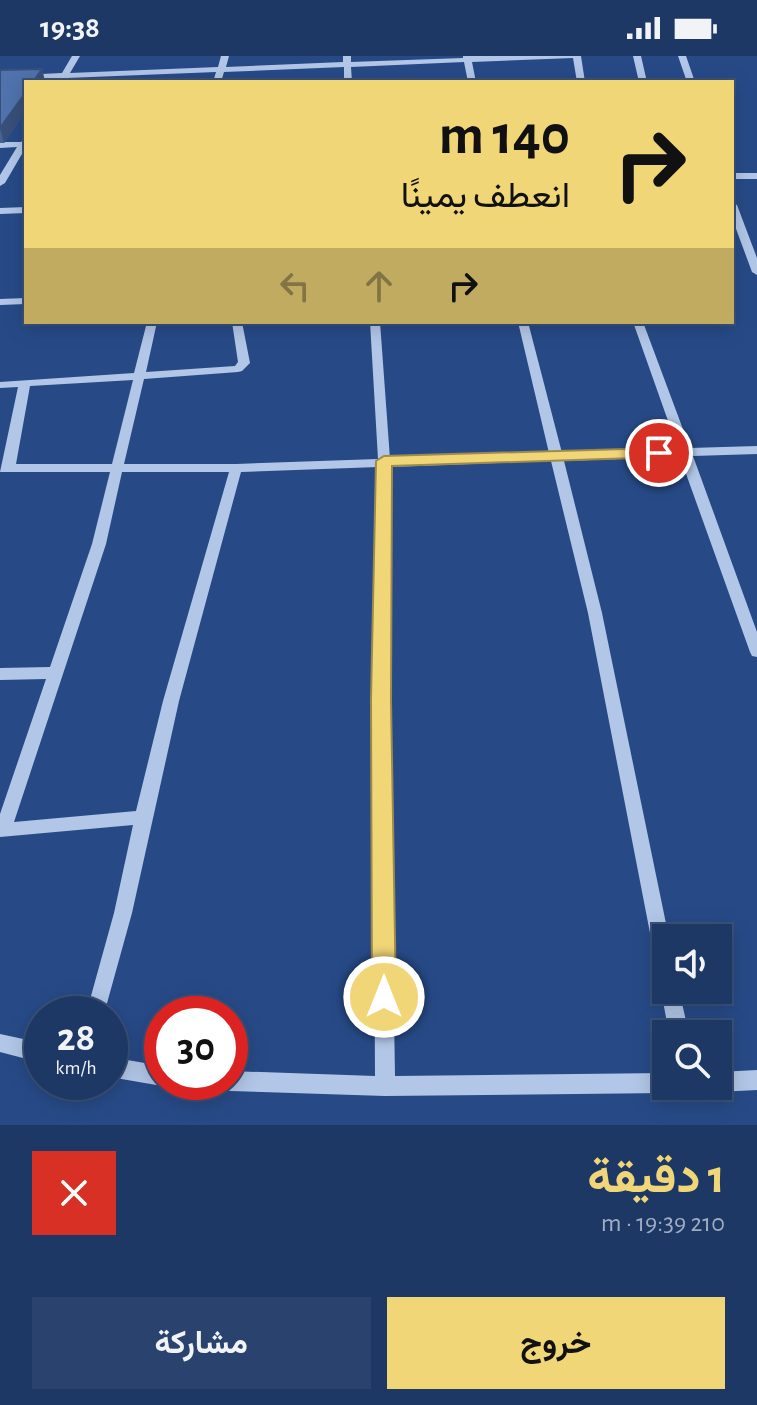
<!DOCTYPE html>
<html lang="ar">
<meta charset="utf-8">
<style>
body{margin:0;font-family:"Alegreya Sans",Vazirmatn,sans-serif;background:#2a436e;color:#f1f3f6;direction:rtl;height:100vh;display:flex;flex-direction:column;font-size:30px;white-space:nowrap}
*{box-sizing:border-box;margin:0}
p{font-size:26px;color:#a0acbf}
.icon{flex:none;width:44px;height:44px;fill:none;stroke:currentColor;stroke-width:2;stroke-linecap:round;stroke-linejoin:round}
.map{position:relative;height:1069px;overflow:hidden;direction:ltr}
.panel{display:flex;flex-direction:column;background:#1d3865;flex:1}
.panel>*{flex:none}
.banner{position:absolute;left:24px;top:24px;width:710px;height:244px;border-radius:0px;box-shadow:0 4px 20px #0003,0 0 0 2px #3b5279;direction:rtl;background:#f1d678;color:#111;overflow:hidden}
.tools{position:absolute;left:652px;top:868px;display:grid;gap:16px}
.tools a{display:grid;place-items:center;width:80px;height:80px;border-radius:0px;background:#1d3865;box-shadow:0 4px 20px #0003,0 0 0 2px #3b5279;font-size:40px}
.speed{position:absolute;left:24px;top:940px;display:flex;gap:16px;font-size:40px;font-weight:700;text-align:center}
.speed>*{display:grid;place-content:center;width:104px;height:104px;border-radius:50%;background:#1d3865;box-shadow:0 4px 20px #0003,0 0 0 2px #3b5279;line-height:1}
.speed small{font-size:20px;font-weight:400}
.speed .limit{border:12px solid #d22;background:#fff;color:#111}
.pin{position:absolute;display:grid;place-items:center;width:68px;height:68px;color:#fff;margin:-34px;border:4px solid #fff;border-radius:50%;box-shadow:0 2px 8px #0007}
.me{position:absolute;width:88px;margin:-44px;rotate:0deg;stroke-linejoin:round;filter:drop-shadow(0 0 6px #0008)}
.turn{display:flex;align-items:center;gap:28px;height:168px;padding:0 32px;font-size:36px}
.turn .icon{width:104px;height:104px;stroke-width:2.5}
.turn b{display:block;font-size:56px;line-height:68px}
.lanes{display:flex;align-items:center;height:76px;padding:0 32px;background:#0003;justify-content:center;gap:40px;direction:ltr}
.lanes .off{opacity:.35}
.round{display:grid;place-items:center;flex:none;width:84px;height:84px;border-radius:0px;background:#2a436e}
.summary{display:flex;align-items:center;justify-content:space-between;height:136px;padding:0 32px}
h1{font-size:48px;font-weight:700;line-height:60px;color:#f1d678}
.primary-button{display:flex;gap:16px;margin-top:auto;padding:16px 32px}
.primary-button a{flex:1;height:92px;border-radius:0px;background:#f1d678;color:#111;font-size:32px;font-weight:700;line-height:92px;text-align:center}
.primary-button a+a{background:#2a436e;color:#f1f3f6}
.status{display:flex;justify-content:space-between;align-items:center;height:56px;padding:0 40px;background:#1d3865;direction:ltr}
.status svg{height:22px;fill:currentColor}
.map>svg:first-child{display:block}
.lines{fill:none;stroke-linecap:round;stroke-linejoin:round}
.minor{fill:#b2c7e8;fill-rule:evenodd}
.wall{fill:#456396}
.shaded-wall{fill:#38507a}
.building{fill:#5073ae;stroke:#38507a;stroke-width:2}
.route{fill:#f1d678;stroke:#9d8b4e;stroke-width:2}
</style>
<div class="status"><b>19:38</b><svg viewBox="0 0 49 12"><path d="M0 12V9h3v3zM5 12V6h3v6zM10 12V3h3v9zM15 12V0h3v12zM26 1h20v11H26zM47 4h2v5h-2z"/></svg></div>
<div class="map">
<svg width="757" height="1069" viewBox="0 0 757 1069">
<rect width="100%" height="100%" fill="#274a87"/>
<g class="lines">
<path class="minor" d="M72,0H80L70,17L218,11L221,0H229L226,11L343,6V0H351V6L463,2V0H581L585,26H577L573,2L472,6L476,26H468L464,6L351,11L352,26H344V11L224,16L221,26H213L216,16L67,22L64,26H59V22L0,24V20L62,17Z
M633,0H641L647,26H639Z
M678,0H686L695,26H687Z
M26,81V91L5,127L0,130V119L17,91L0,92V86H21Z
M732,117H757V123H732Z
M732,146L737,149L757,202V219L752,216L732,162Z
M26,151V157L0,158V152Z
M26,242V248L0,249V243Z
M147,266H157L146,316L235,310L238,306L232,266H242L250,307L242,315L238,316L144,323L124,408H236L378,403L370,266H380L390,403L549,397L518,266H528L562,397L678,393L633,266H643L690,392L757,390V398L693,400L757,576V601L752,600L750,596L680,401L564,405L602,557L669,882H666V922L659,919L657,913L588,557L551,405L390,411L389,644L395,1020L666,1017V1030H675L673,1034L666,1037L385,1040L230,1035L223,1032L221,1026H230V1015L375,1020L373,644L378,411L241,416L179,645L132,857L104,958H86L114,857L133,769L0,781V758L46,623L0,624V612L50,611L92,488L110,416H0L18,331L0,332V326L134,317ZM133,324L112,408H16L30,330ZM122,416H229L163,645L136,755L14,766L106,488Z
M666,927V934H679L689,978H669L661,934Z
M0,978L42,987V1007L0,996Z
M110,1001L162,1010V1026L169,1027L162,1030L110,1021Z
M757,1014V1034L718,1036L710,1030H718V1016Z"/>
</g>
<path class="wall" d="M42,13L45,26H26V55L4,87H0V14Z"/>
<path class="shaded-wall" d="M42,13L45,26H33Z
M26,36V55L4,87L0,72Z"/>
<path class="building" d="M42,13L33,26H26V36L0,72V14Z"/>
<path class="route" d="M659,392L664,393V401L392,410L391,644L396,941L393,949L384,953L376,949L372,941L371,644L376,405L384,400Z"/>
</svg>
<div class="tools">
<a><svg class="icon" aria-label="sound" viewBox="0 0 24 24"><path d="M4 9h4l5-4v14l-5-4H4zM17 9q2 3 0 6"/></svg></a>
<a><svg class="icon" aria-label="search" viewBox="0 0 24 24"><circle cx="10" cy="10" r="6"/><path d="M15 15l6 6"/></svg></a>
</div>
<div class="speed"><div>28<small>km/h</small></div><div class="limit">30</div></div>
<div class="pin" style="left:659px;top:397px;background:#d93025"><svg class="icon" aria-label="arrive" viewBox="0 0 24 24"><path d="M6 21V4h12l-3 4 3 4H6"/></svg></div>
<svg class="me" style="left:384px;top:941px" viewBox="-20 -20 40 40"><circle r="17" fill="#f1d678" stroke="#fff" stroke-width="3"/><path d="M0-11L8 9 0 5-8 9z" fill="#fff"/></svg>
<div class="banner">
<div class="turn"><svg class="icon" aria-label="right" viewBox="0 0 24 24"><path d="M7 20v-9h11M14 6l5 5-5 5"/></svg><div><b>140 m</b>انعطف يمينًا</div></div>
<div class="lanes"><svg class="icon off" aria-label="left" viewBox="0 0 24 24"><path d="M17 20v-9H6M10 6l-5 5 5 5"/></svg><svg class="icon off" aria-label="ahead" viewBox="0 0 24 24"><path d="M12 20V5M6 11l6-6 6 6"/></svg><svg class="icon" aria-label="right" viewBox="0 0 24 24"><path d="M7 20v-9h11M14 6l5 5-5 5"/></svg></div>
</div>
</div>
<section class="panel">
<div class="summary"><div><h1>1 دقيقة</h1><p>210 m · 19:39</p></div><a class="round" style="background:#d93025;color:#fff"><svg class="icon" aria-label="close" viewBox="0 0 24 24"><path d="M6 6l12 12M18 6L6 18"/></svg></a></div>
<div class="primary-button"><a>خروج</a><a>مشاركة</a></div>
</section>
